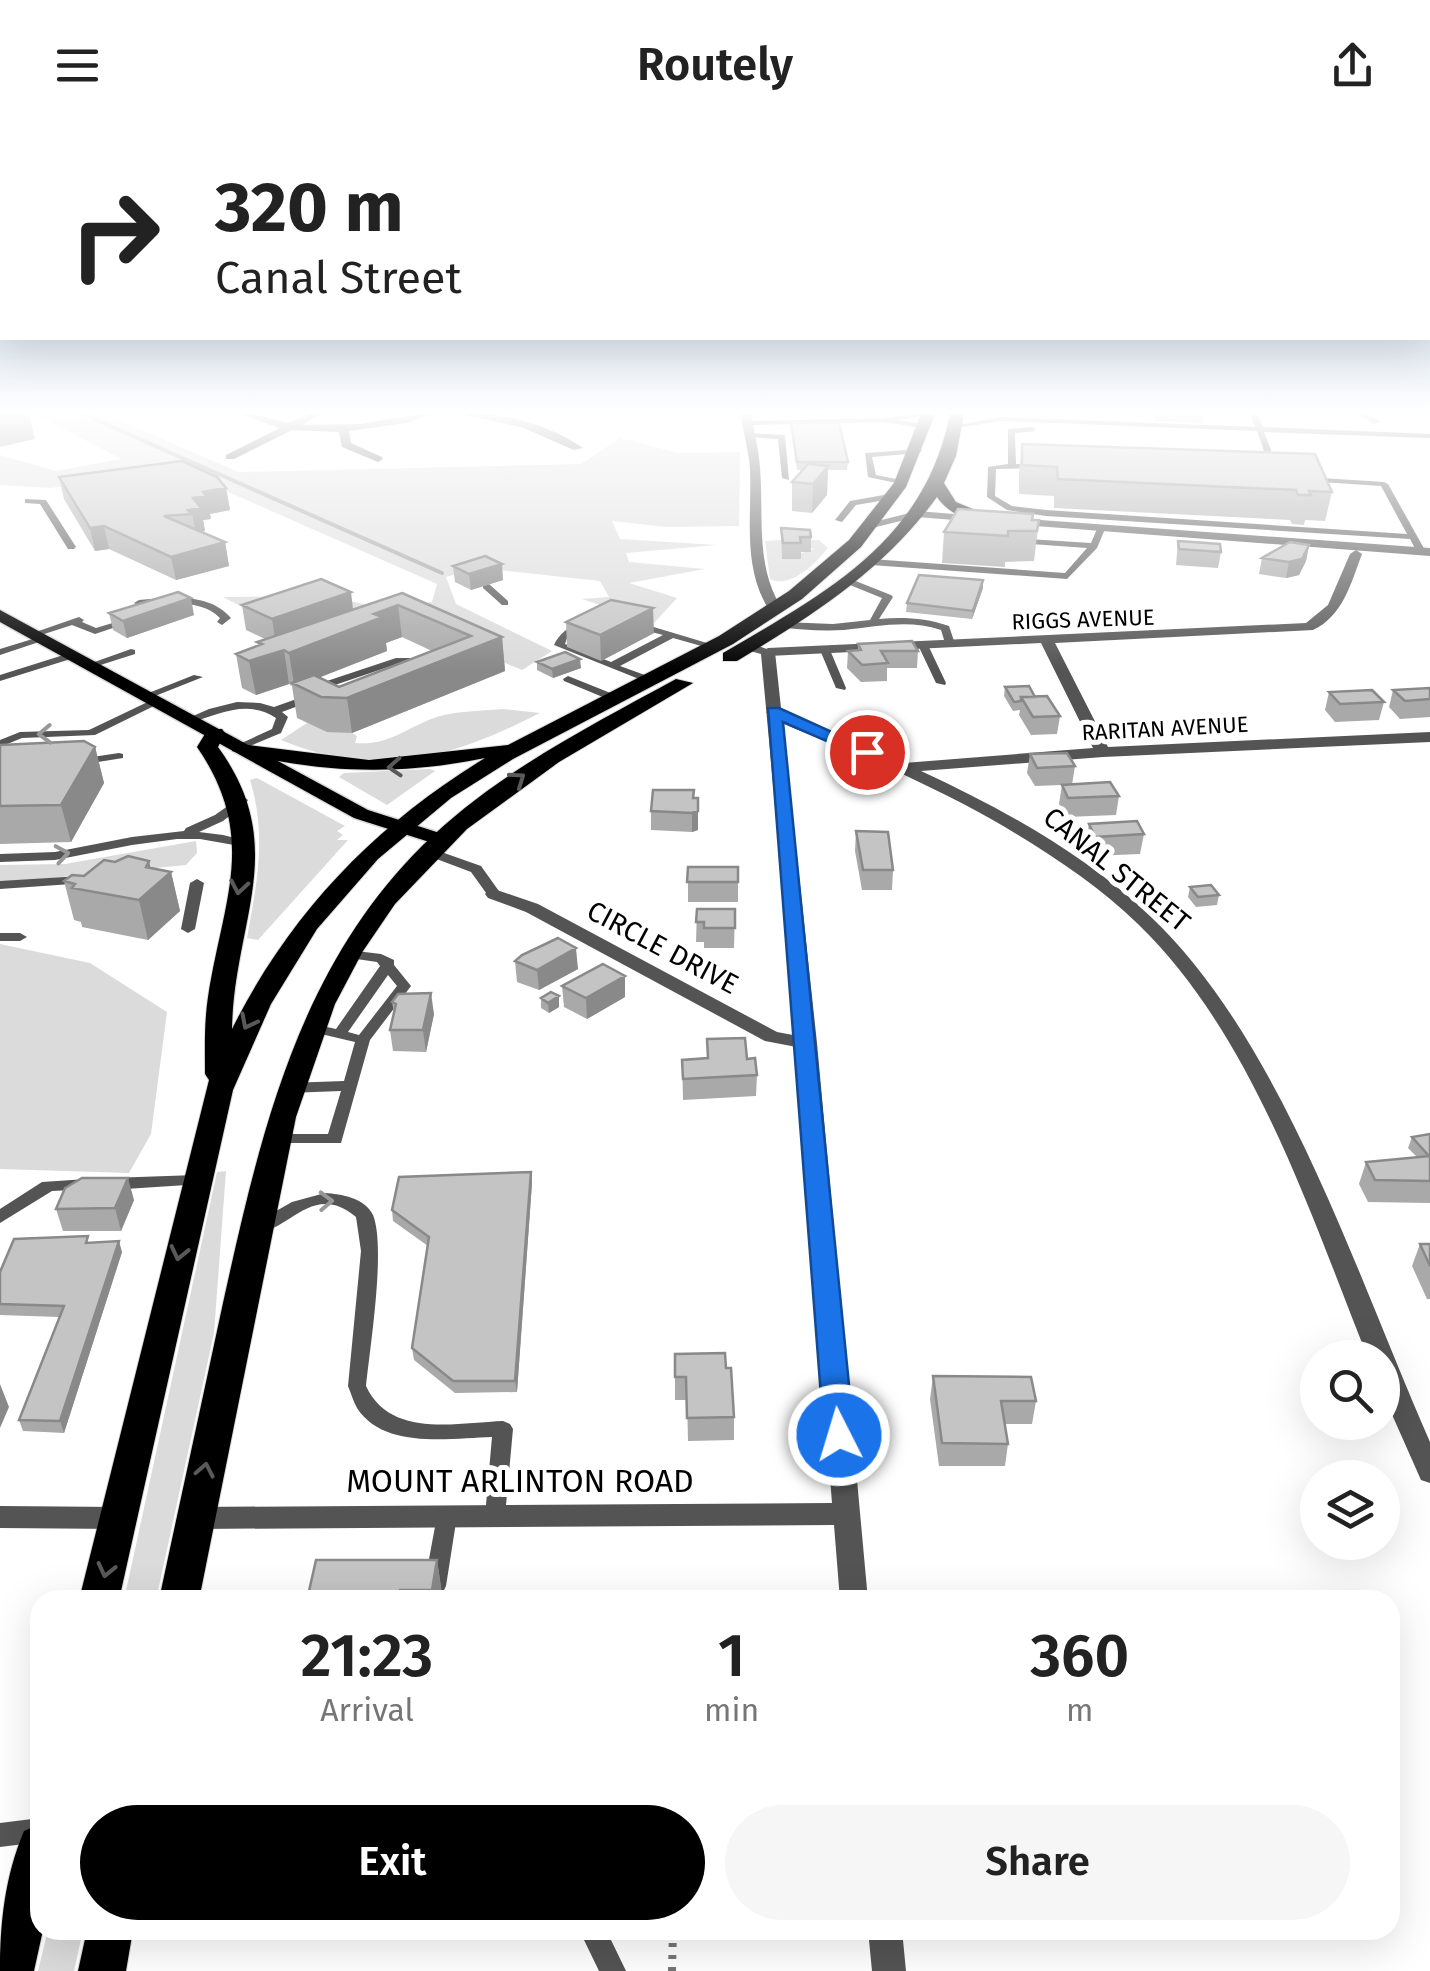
<!DOCTYPE html>
<style>
body{margin:0;font-family:"Fira Sans",sans-serif;background:#f6f6f6;color:#222;height:100vh;display:flex;flex-direction:column;font-size:38px;white-space:nowrap}
*{box-sizing:border-box;margin:0}
p{font-size:32px;color:#767676}
.icon{flex:none;width:55px;height:55px;fill:none;stroke:currentColor;stroke-width:2;stroke-linecap:round;stroke-linejoin:round}
.map{position:relative;flex:1;overflow:hidden}
.panel{position:absolute;left:30px;top:1460px;width:1370px;height:350px;display:flex;flex-direction:column;background:#fff;border-radius:30px;box-shadow:0 10px 40px #0002}
.panel>*{flex:none}
.guide{position:absolute;left:0px;top:0px;width:1430px;height:210px;box-shadow:0 10px 40px #0002;background:#fff;color:#222;overflow:hidden}
.buttons{position:absolute;left:1300px;top:1210px;display:grid;gap:20px}
.buttons a{display:grid;place-items:center;width:100px;height:100px;border-radius:50%;background:#fff;box-shadow:0 10px 40px #0002;font-size:50px}
.pin{position:absolute;display:grid;place-items:center;width:85px;height:85px;color:#fff;margin:-42px;border:5px solid #fff;border-radius:50%;box-shadow:0 2px 10px #0007}
.me{position:absolute;width:110px;margin:-55px;rotate:355deg;stroke-linejoin:round;filter:drop-shadow(0 0 8px #0008)}
.turn{display:flex;align-items:center;gap:35px;height:210px;padding:0 50px;font-size:45px}
.turn .icon{width:130px;height:130px;stroke-width:2.5}
.turn b{display:block;font-size:70px;line-height:85px}
.eta{display:flex;justify-content:space-evenly;align-items:center;height:170px;text-align:center}
.eta b{font-size:60px;font-weight:600;line-height:70px}
.cta{display:flex;gap:20px;margin-top:auto;padding:20px 50px}
.cta a{flex:1;height:115px;border-radius:60px;background:#000;color:#fff;font-size:40px;font-weight:600;line-height:115px;text-align:center}
.cta a+a{background:#f6f6f6;color:#222}
header{display:flex;justify-content:space-between;align-items:center;height:130px;padding:0 50px;background:#fff;font-size:45px;font-weight:600}
.map>svg:first-child{display:block}
.green{fill:#dbdbdb}
.lines{fill:none;stroke-linecap:round;stroke-linejoin:round}
.stream{stroke:#a2a2a2;stroke-width:4}
.primary-casing{stroke:#dbdbdb;stroke-width:3}
.trunk-casing{stroke:#dbdbdb;stroke-width:2}
.path{stroke:#767676;stroke-width:8;stroke-dasharray:4 8;stroke-linecap:butt}
.service{fill:#545454;fill-rule:evenodd}
.minor{fill:#545454;fill-rule:evenodd}
.tertiary{fill:#545454;fill-rule:evenodd}
.primary{fill:#000;fill-rule:evenodd}
.trunk{fill:#000;fill-rule:evenodd}
.wall{fill:#a9a9a9;fill-rule:evenodd}
.shaded-wall{fill:#898989}
.building{fill:#c4c4c4;stroke:#898989;stroke-width:2.5}
.oneway{stroke:#989898}
.oneway2{stroke:#595959}
.route{fill:#1a73e8;stroke:#114b97;stroke-width:2.5}
.labels{text-anchor:middle;stroke-width:10;stroke-linejoin:round;paint-order:stroke}
.far-street-label{font-size:22px;fill:#000;stroke:#fff}
.street-label{font-size:28px;fill:#000;stroke:#fff}
.near-street-label{font-size:32px;fill:#000;stroke:#fff}
</style>
<header><svg class="icon" aria-label="menu" viewBox="0 0 24 24"><path d="M4 6h16M4 12h16M4 18h16"/></svg>Routely<svg class="icon" aria-label="share" viewBox="0 0 24 24"><path d="M12 15V3M7 8l5-5 5 5M5 13v7h14v-7"/></svg></header>
<div class="map">
<svg width="1430" height="1841" viewBox="0 0 1430 1841">
<rect width="100%" height="100%" fill="#fff"/>
<path class="green" d="M36,284H105L238,342L581,334L620,308L678,323L740,322L739,396L667,397L612,391L620,409L717,415L626,423L629,432L705,439L629,453L677,468L654,493L582,469L609,467L600,451L479,438L446,447L456,474L552,521L522,540L410,494L326,470L269,491L223,467L329,466L384,479L432,472L437,454L183,342L50,358L0,355V325L56,341L121,329Z
M782,410L783,429L814,419L787,410H819L828,418C815,434 790,459 770,449L765,411Z
M503,579L540,583C449,629 378,650 281,610L307,593L352,603L357,606L355,613C386,616 404,600 431,589C452,581 480,581 503,579Z
M430,639L435,641L387,675L339,647L344,643Z
M257,648L345,696L337,701L343,705L337,710H348L258,810L247,808C257,753 267,705 250,650Z
M196,711L197,723L186,735L0,753V735L65,734Z
M0,814L90,833L167,882L151,1004L129,1043L0,1039Z
M226,1041L214,1203L156,1470H124L217,1042Z
M48,1800H83L74,1841H38Z"/>
<g class="lines">
<path class="stream" d="M83,284L442,443"/>
<g class="primary-casing">
<path id="primary" d="M0,480L368,680L449,706L452,710L442,716L354,688L0,492Z"/>
</g>
<g class="trunk-casing">
<path id="trunk" d="M921,284H935L906,357L861,417L802,469L733,514L513,629L451,668L378,729L317,799L271,874L233,960L119,1470H79L209,950L205,944C205,918 204,893 208,867C223,770 259,707 197,617L208,599H222L225,603L218,617C291,717 234,791 232,899C290,783 375,695 485,628C397,646 318,643 232,621V613L369,630L508,615L719,506L789,461L849,410L894,353Z
M950,284H964L956,326L944,353L956,372L992,387V393C973,395 947,383 937,367C884,440 813,485 737,531H723V523C827,462 925,411 950,284Z
M676,549L693,553L559,632L467,699L395,774L363,821L335,874L296,987L199,1470H159C180,1371 202,1272 223,1173C260,1006 297,840 423,715C495,644 588,597 676,549Z
M40,1694L43,1800L34,1841H0C0,1792 5,1746 24,1701Z
M87,1800H133L126,1841H78Z"/>
</g>
<path class="path" d="M672,1841L673,1800"/>
<path class="service" d="M915,284H932L899,290L928,295V299L884,292L747,295L743,293L747,291L884,288Z
M1250,284H1257L1263,297L1430,304V308L1264,302L1279,341L1275,343L1271,341L1257,301L1001,291L956,298L952,296L1001,287L1255,297Z
M1359,284H1368L1381,292L1374,294Z
M1033,297L1036,301L1015,303L1016,334H1041V338L996,339L995,366L1012,376L1046,380L1407,404L1381,356L1306,351L1302,349L1306,347L1384,352L1388,354L1426,422L1418,424L1410,409L1046,386L1007,380L987,367L988,337L1008,334V299Z
M746,303L785,305L789,350L782,348L778,309L749,307Z
M921,319L922,321L918,323L872,327L876,345L906,351V355L868,347L865,323Z
M895,363L899,366L898,368L856,375L842,392L835,390L850,371Z
M25,369L46,370L76,417L74,419H68L40,374L25,373Z
M1101,396L1105,399L1097,418L1067,449L871,435L866,432L871,429L1065,443L1087,418L1031,414L1027,411L1028,409L1091,413L1097,399Z
M848,448L891,465L893,467L879,489C904,487 925,488 949,496L955,514L946,516L941,500C908,489 877,497 844,500C823,501 800,500 779,497L778,495L783,492L833,494L870,490L882,468L845,453V449Z
M483,454H489L508,471V475H502L483,458Z
M161,468C186,467 213,467 231,488L222,495L217,492L220,488C200,468 166,474 139,476L134,473L139,470Z
M79,487L84,490L82,492L96,498L129,488L134,491L95,504L72,495L35,507L30,504Z
M637,492L717,516L712,519L673,508L620,536L653,548V552L649,553L554,515C560,502 573,492 588,493V497L567,508L565,514L611,532L663,505L633,497L632,495Z
M39,507L48,509L0,525V519Z
M923,512L928,515L946,553L945,555L936,553L918,515Z
M821,518L830,520L846,558L845,560L836,558L820,520Z
M131,519L135,520V524L91,538L86,535Z
M73,522L78,525L77,527L0,551V545Z
M396,528H413L429,537L424,540L408,533L397,534L323,559L315,563L314,570L282,582L288,587L281,603L243,619H235L233,617L272,599L276,588C248,569 219,584 190,593L184,590L209,579L237,572L260,573L274,577L305,566L306,560L315,555Z
M194,545L203,547L150,568L141,566Z
M568,546L618,566L619,568L610,570L564,551L563,549Z
M156,568L160,569V573L95,605L22,608L0,617V610L20,602L89,600Z
M119,623L123,624V628L79,635L73,632L79,629Z
M242,666L248,670L246,673L223,691L199,702L223,705L251,712V718L200,709H177L132,715L55,730L0,732V724L55,722L132,707L184,701L186,698L215,685Z
M430,718L481,736L501,764L499,767H489L471,742L426,725V719Z
M81,746L87,750L86,753L0,759V751Z
M197,749L204,753L195,799L188,803L181,799L190,753Z
M0,803H20L27,807L20,811H0Z
M348,820L381,824L394,830V835L411,856L370,910L341,1013H268L266,1009L268,1005L274,1004H328L341,961L288,963L280,958L288,953L344,951L355,912L304,900L302,897L309,893L336,899L380,836L377,832L343,827L341,824ZM388,845L397,856L359,905L348,902Z
M196,1045L202,1046L204,1050L202,1054L110,1060L104,1058L102,1054L104,1050L110,1048Z
M87,1049L93,1051L95,1055L93,1059L52,1061L0,1093V1079L42,1052Z
M325,1063C341,1064 365,1068 373,1085C386,1117 370,1217 366,1256C390,1308 455,1293 503,1291L510,1294L513,1299L505,1386L502,1392L495,1394L488,1392L485,1386L492,1307C451,1308 384,1320 357,1278C353,1271 351,1263 348,1256L361,1121L356,1087C311,1049 286,1107 253,1102L250,1098L253,1094L292,1072Z
M447,1378L454,1380L457,1386L446,1456L443,1462L435,1465L427,1462L424,1456L437,1386L440,1380Z
M40,1688V1712L0,1717V1693Z
M588,1800H615L611,1810L626,1841H599L584,1810Z"/>
<path class="minor" d="M240,284H253L289,293L308,284H320L302,295L360,294L418,284H433L406,293L349,301L351,313L382,327L383,329L378,332L342,317L339,302L292,300L234,329H226V325L280,298Z
M461,284C502,281 550,295 583,318L574,320L521,297Z
M741,284H751C754,302 759,320 760,338C764,387 755,434 781,477L774,481L769,480C742,436 752,389 750,339C749,321 743,303 741,284Z
M1356,420L1362,424C1351,453 1343,486 1313,500L1055,513L1108,617L1430,602V612L1103,627L921,641C1003,679 1085,724 1151,787C1283,912 1357,1147 1430,1312V1353L1421,1350L1382,1262V1228H1368C1310,1083 1253,906 1139,795C1096,753 1043,719 991,689C943,662 892,639 841,616C817,606 785,598 766,582L773,578L778,579L904,633L1093,618L1041,513L768,526L761,522L768,518L1306,493L1328,475L1350,424Z
M494,759L538,774L777,902L814,909L817,913L807,919L765,911L526,782L488,768L485,764L488,760Z"/>
<path class="tertiary" d="M917,381L979,386L985,389L979,392L917,387L872,398L866,394Z
M1013,388L1430,418V426L1009,394L1007,392Z
M748,512L775,522L817,913L868,1470H840L834,1395L196,1399L186,1396L182,1388L186,1380L196,1377L832,1373L797,913L761,524L743,519V513Z
M0,1376L119,1377L129,1380L133,1388L129,1396L119,1399L0,1398Z
M868,1800H902L906,1841H872Z"/>
<use href="#primary" class="primary"/>
<use href="#trunk" class="trunk"/>
</g>
<path class="wall" d="M794,284H847V285L794,286Z
M1153,284H1204L1203,293L1155,291Z
M791,293L848,332L847,340H828L827,365L812,383L792,381V352L803,340H797Z
M1022,314L1332,362L1325,391L1305,390L1304,395L1292,394L1290,390L1054,378V366L1019,364V342Z
M59,347L226,358L230,380L210,384L211,389L203,390L205,401L200,402L225,412L229,436L176,450L109,419L95,421L64,369Z
M1032,390H1039L1034,431L1005,432V437L942,433L944,402Z
M781,398L811,407V422H801V429H782Z
M1178,411L1221,422L1218,438L1176,435Z
M1309,415L1306,431L1299,445L1286,448L1259,444L1262,428Z
M453,436L503,450L471,460L455,452Z
M983,458L972,489L906,482L907,473Z
M402,463L502,507L505,541L352,603L327,602L297,588L292,556L289,554L256,565L242,558L236,524L258,516L257,512L265,509L246,500L242,475L353,479ZM402,507L432,521L339,557L319,547L387,521L386,513Z
M109,483L194,485L127,508L113,500Z
M566,492L654,503L601,531L567,517Z
M858,514L918,521L917,538H887V551L861,552L847,538L848,521H858Z
M537,532L581,538L553,548L537,540Z
M1005,557L1035,567L1060,586L1057,604L1031,605L1019,585L1020,580L1013,581L1004,566Z
M1430,558V587L1400,589L1389,577L1393,560Z
M1329,562L1384,572L1379,590L1335,592L1325,580Z
M0,615L95,617L104,653L71,712L0,714Z
M1030,624L1075,636L1072,655L1119,666L1116,685L1066,687L1059,674L1062,655L1035,656L1027,643Z
M694,668L698,700L692,702L651,700V681Z
M1089,694L1144,704L1140,724L1092,726L1086,713Z
M856,701L893,740L892,760H862L855,721Z
M688,737H738V772H688Z
M150,738L171,742L180,781L148,810L82,797L81,792L74,790L64,751L84,746Z
M1190,757L1219,765L1217,775L1196,777L1188,767Z
M697,779H735L734,818H704V812H696Z
M515,831L578,839L539,860L517,852Z
M625,846V867L587,889L564,877L562,856Z
M541,868L559,877L549,883L541,878Z
M392,872L434,884L426,922L393,921L390,900L394,883Z
M707,909L747,929L757,945L756,966L683,970L682,930L707,928Z
M1430,1004V1073L1368,1072L1359,1054L1366,1032L1417,1027L1408,1018L1412,1007Z
M531,1042L532,1053L517,1262L455,1263L414,1230L412,1218L428,1116L393,1091L392,1080Z
M134,1070L121,1101H63L56,1079Z
M89,1113L122,1122L64,1303L23,1301L19,1290L59,1187L0,1185V1142Z
M1420,1114H1430V1169H1427L1412,1136Z
M675,1224L726,1238L734,1287V1310L688,1311L687,1270H675Z
M933,1246L1036,1271L1032,1294H1005L1008,1314L1005,1336H939L930,1269Z
M437,1430L442,1464L441,1470H307Z"/>
<path class="shaded-wall" d="M20,284H29L35,309L0,317V288Z
M828,336L827,365L812,383L813,354Z
M226,358L230,380L210,384L211,389L203,390L205,401L196,402L192,384L188,380L193,368L203,362Z
M104,396L109,419L95,421L90,398Z
M225,412L229,436L176,450L171,427Z
M1309,415L1306,431L1299,445L1286,448L1289,432Z
M502,434L503,450L471,460L469,444Z
M983,450V458L972,489L973,481Z
M351,462L354,487L276,515L272,489Z
M191,468L194,485L127,508L123,491Z
M398,475L402,507L386,513L387,521L298,556L294,554L289,523L374,484Z
M653,478L654,503L601,531L600,505Z
M502,507L505,541L352,603L347,568Z
M284,520L289,554L256,565L249,531Z
M580,529L581,538L553,548L552,539Z
M95,617L104,653L71,712L61,675Z
M698,668V700L692,702V683L694,682Z
M149,731L155,756L171,742L180,781L148,810L139,770Z
M576,818L578,839L539,860L537,840Z
M625,846V867L587,889L586,868Z
M431,863L434,884L426,922L423,900Z
M559,866V877L549,883L548,873Z
M531,1042L532,1053L517,1262L515,1251Z
M128,1048L134,1070L121,1101L115,1078Z
M119,1111L122,1122L64,1303L60,1291Z
M0,1254L9,1277L0,1298Z
M437,1430L442,1464L441,1470H434L432,1460Z"/>
<path class="building" d="M0,284H20L0,288Z
M791,293H839L848,332H797Z
M1022,314L1315,324L1332,362L1309,361L1311,365H1298L1296,360L1058,349L1057,337L1022,335Z
M182,331L217,347L226,358L203,362L206,366L193,368L201,378L188,380L192,384L164,386L225,412L171,427L104,396L90,398L59,347Z
M808,334L828,336L813,354L792,352Z
M958,379L1033,384L1032,390H1039L1037,401H1008V406L944,402Z
M781,398L810,400L811,407H800L801,413H783Z
M1178,411L1220,414L1221,422L1179,419Z
M1290,412L1309,415L1302,429L1289,432L1262,428Z
M485,426L502,434L469,444L453,436Z
M919,445L983,450L973,481L907,473Z
M321,449L351,462L272,489L242,475Z
M178,462L191,468L123,491L109,483Z
M402,463L502,507L347,568L321,567L292,553L314,545L339,557L471,506L398,475L374,484L383,487L289,523L284,520L249,531L236,524L262,514L257,512Z
M611,470L653,478L600,505L566,492Z
M912,511L918,521H881L888,533L862,535L848,521L861,520L858,514Z
M565,522L580,529L552,539L537,532Z
M1029,556L1035,567H1021V571L1014,572L1005,557Z
M1430,558V569L1405,571L1393,560Z
M1372,560L1384,572L1340,574L1329,562Z
M1047,566L1060,586L1033,587L1021,567Z
M84,611L95,617L61,675L0,676V615Z
M1067,623L1075,636L1037,638L1030,624Z
M1110,652L1119,666L1068,668L1062,655Z
M653,660H694L693,668H698V681L692,683L651,681Z
M1137,691L1144,704L1095,707L1089,694Z
M856,701L888,702L893,740H863Z
M128,726L149,731L146,737L171,742L139,770L72,758L75,754L64,751L72,745L84,746L104,730L115,732Z
M688,737H738V752H687Z
M1211,755L1219,765L1198,767L1190,757Z
M697,779H735V798H704V792H696Z
M558,808L576,818L537,840L515,831L522,825Z
M603,834L625,846L586,868L562,856Z
M551,862L559,866L548,873L541,868Z
M431,863L423,900H390L396,874L392,872L398,864Z
M745,908L747,929L755,928L757,945L683,949L682,930L708,928L707,909Z
M1430,1004V1026H1429L1412,1007Z
M1430,1026V1051L1375,1050L1366,1032Z
M531,1042L515,1251H453L412,1218L429,1107L392,1080L399,1047Z
M82,1048H128L115,1078L56,1079L65,1058Z
M88,1106L86,1113L119,1111L60,1291L19,1290L64,1176L0,1174V1142L14,1109Z
M1420,1114H1430V1136Z
M725,1223L726,1238H731L734,1287L687,1288L686,1247H675V1224Z
M933,1246L1031,1247L1036,1271H1001L1008,1314L942,1313Z
M316,1430H437L432,1460H400L398,1470H307Z"/>
<defs><path id="oneway-chevron" d="M-2-3.5L2.5 0L-2 3.5" fill="none" stroke-width="1.6" stroke-linecap="round" stroke-linejoin="round" transform="scale(2.5)"/></defs>
<g class="oneway">
<use href="#oneway-chevron" transform="translate(45 604) rotate(178)"/>
<use href="#oneway-chevron" transform="translate(62 724) rotate(-9)"/>
<use href="#oneway-chevron" transform="translate(326 1071) rotate(-2)"/>
</g>
<g class="oneway2">
<use href="#oneway-chevron" transform="translate(395 637) rotate(176)"/>
<use href="#oneway-chevron" transform="translate(518 649) rotate(-35)"/>
<use href="#oneway-chevron" transform="translate(239 757) rotate(100)"/>
<use href="#oneway-chevron" transform="translate(248 892) rotate(117)"/>
<use href="#oneway-chevron" transform="translate(179 1123) rotate(103)"/>
<use href="#oneway-chevron" transform="translate(205 1340) rotate(-79)"/>
<use href="#oneway-chevron" transform="translate(106 1440) rotate(103)"/>
</g>
<linearGradient id="sky" x2="0" y2="1"><stop stop-color="#8cadcc"/><stop offset="0.52" stop-color="#fff"/><stop offset="1" stop-color="#fff" stop-opacity="0"/></linearGradient>
<rect width="1430" height="541" fill="url(#sky)"/>
<path class="route" d="M768,578H779L876,622L861,626L783,592L854,1305L849,1313H829L824,1305Z"/>
<g class="labels">
<g class="far-street-label">
<text transform="translate(1083 489) rotate(-2)" y="8">RIGGS AVENUE</text>
<text transform="translate(1165 598) rotate(-3)" y="8">RARITAN AVENUE</text>
</g>
<g class="street-label">
<text transform="translate(1117 739) rotate(39)" y="10">CANAL STREET</text>
<text transform="translate(663 817) rotate(28)" y="10">CIRCLE DRIVE</text>
</g>
<g class="near-street-label">
<text x="520" y="1362">MOUNT ARLINTON ROAD</text>
</g>
</g>
</svg>
<div class="buttons">
<a><svg class="icon" aria-label="search" viewBox="0 0 24 24"><circle cx="10" cy="10" r="6"/><path d="M15 15l6 6"/></svg></a>
<a><svg class="icon" aria-label="layers" viewBox="0 0 24 24"><path d="M12 4l9 5-9 5-9-5zM3 14l9 5 9-5"/></svg></a>
</div>
<div class="pin" style="left:867px;top:622px;background:#d93025"><svg class="icon" aria-label="arrive" viewBox="0 0 24 24"><path d="M6 21V4h12l-3 4 3 4H6"/></svg></div>
<svg class="me" style="left:839px;top:1305px" viewBox="-20 -20 40 40"><circle r="17" fill="#1a73e8" stroke="#fff" stroke-width="3"/><path d="M0-11L8 9 0 5-8 9z" fill="#fff"/></svg>
<div class="guide">
<div class="turn"><svg class="icon" aria-label="right" viewBox="0 0 24 24"><path d="M7 20v-9h11M14 6l5 5-5 5"/></svg><div><b>320 m</b>Canal Street</div></div>
</div>
<section class="panel">
<div class="eta">
<div><b>21:23</b><p>Arrival</p></div>
<div><b>1</b><p>min</p></div>
<div><b>360</b><p>m</p></div>
</div>
<div class="cta"><a>Exit</a><a>Share</a></div>
</section>
</div>
